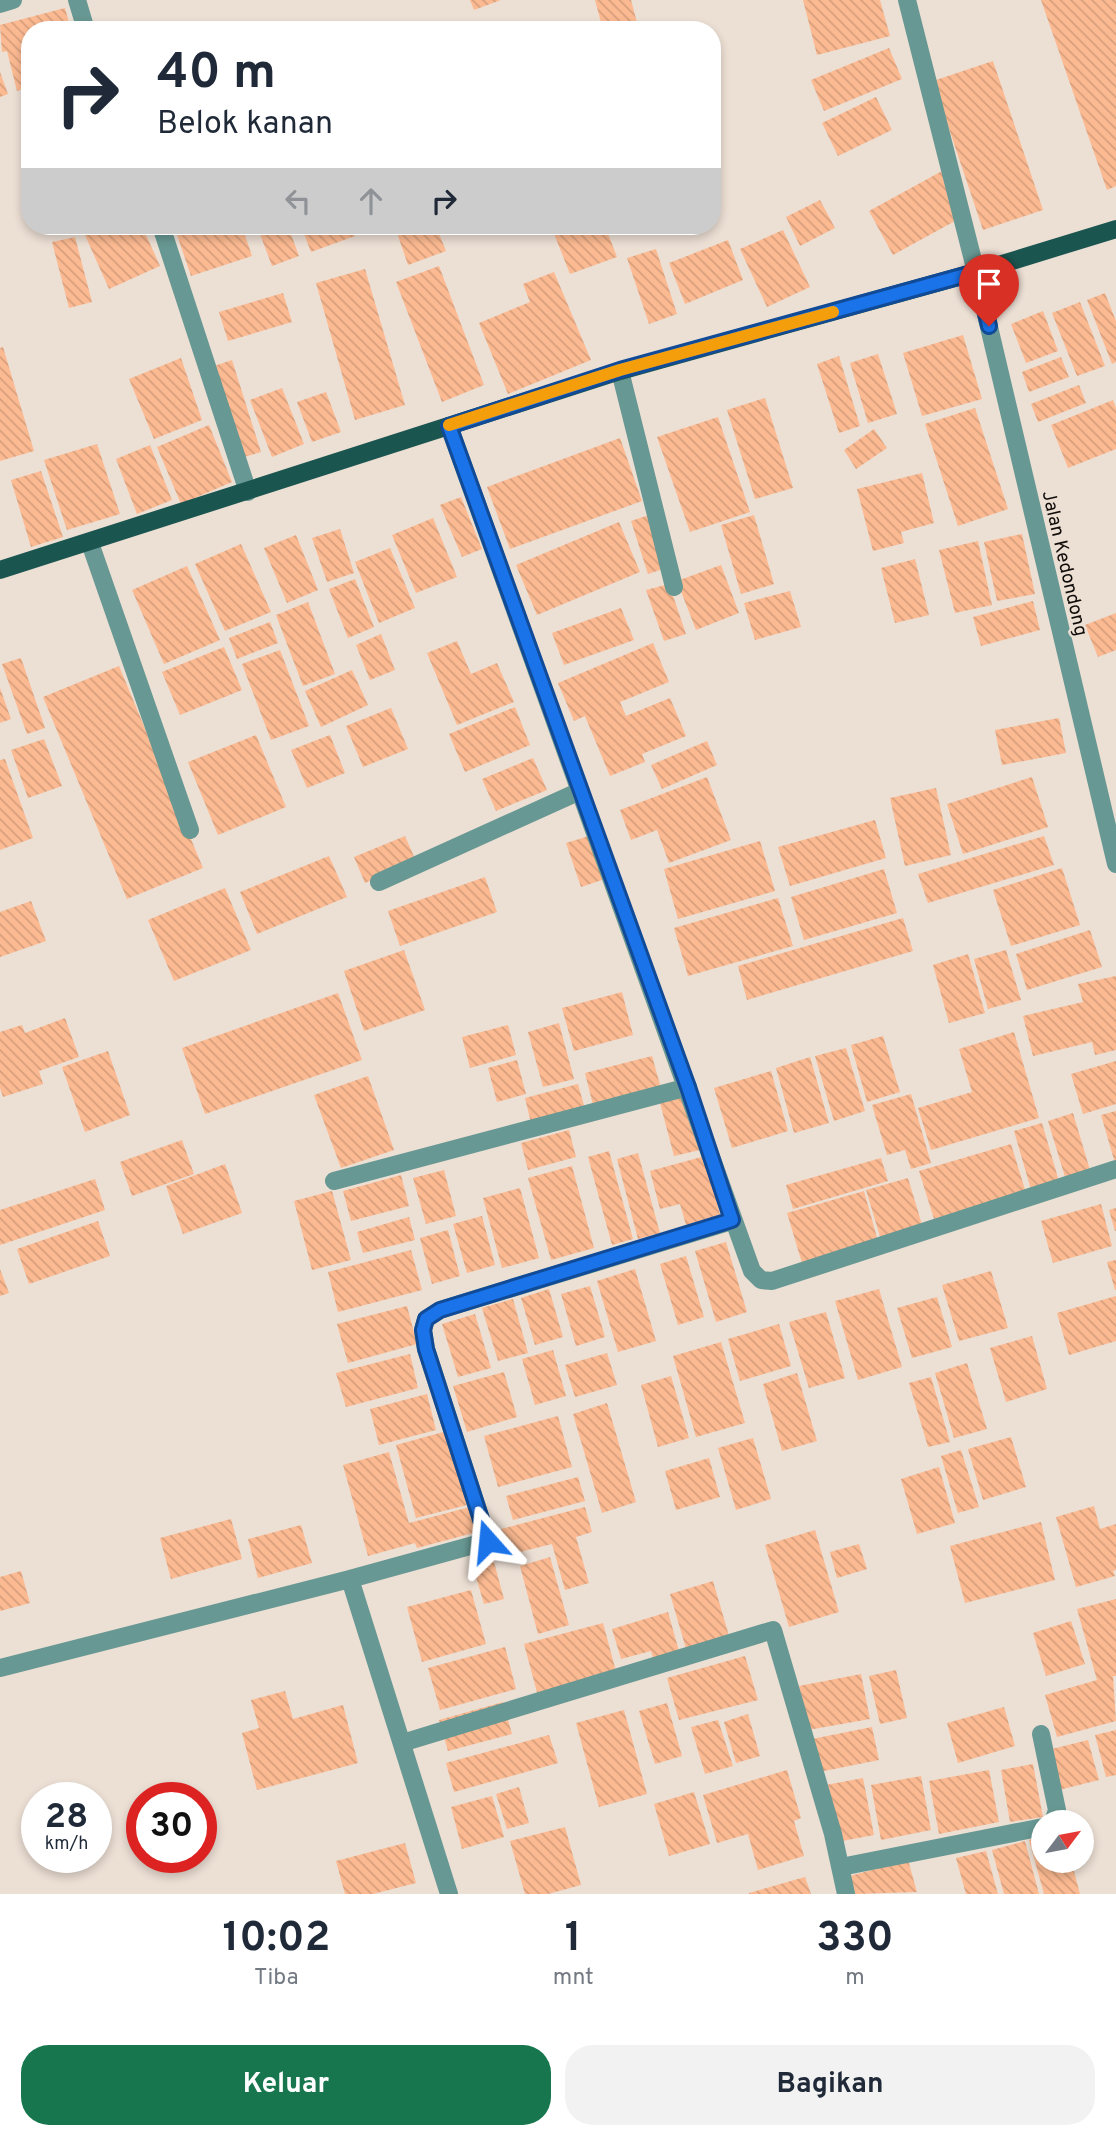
<!DOCTYPE html>
<html lang="id">
<style>
body{margin:0;font-family:Overpass,sans-serif;background:#f2f2f3;color:#1f2937;height:100vh;display:flex;flex-direction:column;font-size:26px;white-space:nowrap}
*{box-sizing:border-box;margin:0}
p{font-size:23px;color:#747a83}
.icon{flex:none;width:38px;height:38px;fill:none;stroke:currentColor;stroke-width:2;stroke-linecap:round;stroke-linejoin:round}
.map{position:relative;height:1894px;overflow:hidden}
.drawer{display:flex;flex-direction:column;background:#fff;flex:1}
.drawer>*{flex:none}
.hud{position:absolute;left:21px;top:21px;width:700px;height:214px;border-radius:28px;box-shadow:0 4px 10px #0003;background:#fff;color:#1f2937;overflow:hidden}
.needle{width:46px;rotate:58deg}
.fabs{position:absolute;left:1031px;top:1810px;display:grid;gap:14px}
.fabs a{display:grid;place-items:center;width:63px;height:63px;border-radius:50%;background:#fff;box-shadow:0 4px 10px #0003;font-size:35px}
.speed{position:absolute;left:21px;top:1782px;display:flex;gap:14px;font-size:35px;font-weight:700;text-align:center}
.speed>*{display:grid;place-content:center;width:91px;height:91px;border-radius:50%;background:#fff;box-shadow:0 4px 10px #0003;line-height:1}
.speed small{font-size:18px;font-weight:400}
.speed .limit{border:10px solid #d22;background:#fff;color:#111}
.pin{position:absolute;display:grid;place-items:center;width:60px;height:60px;color:#fff;margin:-72px -30px;border-radius:50% 50% 50% 0;rotate:-45deg;box-shadow:0 0 7px #0007}
.pin .icon{rotate:45deg}
.me{position:absolute;width:77px;margin:-38px;rotate:342deg;stroke-linejoin:round;filter:drop-shadow(0 0 5px #0008)}
.turn{display:flex;align-items:center;gap:24px;height:147px;padding:0 21px;font-size:32px}
.turn .icon{width:91px;height:91px;stroke-width:2.5}
.turn b{display:block;font-size:49px;line-height:60px}
.lanes{display:flex;align-items:center;height:66px;padding:0 21px;background:#0003;justify-content:center;gap:35px;direction:ltr}
.lanes .off{opacity:.35}
.eta{display:flex;justify-content:space-evenly;align-items:center;height:119px;text-align:center}
.eta b{font-size:42px;font-weight:700;line-height:49px}
.button{display:flex;gap:14px;margin-top:auto;padding:14px 21px}
.button a{flex:1;height:80px;border-radius:28px;background:#17764d;color:#fff;font-size:28px;font-weight:700;line-height:80px;text-align:center}
.button a+a{background:#f2f2f3;color:#1f2937}
.map>svg:first-child{display:block}
.building{fill:url(#building-back-hatch)}
.lines{fill:none;stroke-linecap:round;stroke-linejoin:round}
.minor{stroke:#689893;stroke-width:18}
.major{stroke:#1b5550;stroke-width:18}
.route-casing{stroke:#114b97;stroke-width:18}
.route{stroke:#1a73e8;stroke-width:12}
.slow{stroke:#f59e0b;stroke-width:12}
.labels{text-anchor:middle;stroke-width:5;stroke-linejoin:round;paint-order:stroke}
.street-label{font-size:19px;fill:#0f0b08;stroke:#ecdfd4}
</style>
<div class="map">
<svg width="1116" height="1894" viewBox="0 0 1116 1894">
<defs>
<pattern id="building-back-hatch" width="6" height="6" patternUnits="userSpaceOnUse" patternTransform="scale(1.75)"><rect width="6" height="6" fill="#fcba92"/><path d="M-1 5l2 2M0 0l6 6M5-1l2 2" fill="none" stroke="#d79f7c"/></pattern>
</defs>
<rect width="100%" height="100%" fill="#ecdfd4"/>
<path class="building" d="M470,0H501L474,10Z
M595,0H631L639,30H603Z
M803,0H880L890,36L817,55Z
M1041,0H1116V186L1107,190Z
M65,8L71,30H30V87L17,91L7,51L2,52L0,25Z
M889,48L902,79L824,111L811,80Z
M993,61L1043,210L983,230L933,81Z
M0,72L8,94L0,97Z
M876,97L892,130L838,156L822,123Z
M942,171L966,215L893,255L869,211Z
M820,200L835,228L800,246L786,217Z
M81,226H142L160,266L109,289Z
M174,226H242L252,256L191,276Z
M257,226H288L299,256L272,266Z
M301,226H351L355,236L311,252Z
M436,226L446,251L408,265L395,227Z
M551,226H605L617,257L570,274Z
M783,230L810,287L767,307L740,249Z
M75,237L92,302L69,308L52,242Z
M728,240L743,280L685,304L669,263Z
M656,249L677,314L649,324L627,258Z
M439,266L484,385L442,402L396,282Z
M365,269L405,405L355,420L316,283Z
M554,272L591,360L508,394L479,323L530,302L523,284Z
M283,293L292,322L228,341L219,312Z
M1105,293L1116,321V362L1112,364L1087,300Z
M1080,302L1105,366L1077,376L1052,313Z
M1043,311L1058,351L1026,363L1011,324Z
M963,335L982,399L922,416L903,353Z
M3,347L34,451L0,461V348Z
M878,354L897,414L868,423L850,363Z
M839,356L860,426L839,433L817,364Z
M1061,357L1069,377L1029,392L1022,372Z
M181,358L202,420L154,439L129,379Z
M232,360L261,452L241,458L211,367Z
M1079,385L1086,403L1038,422L1031,404Z
M282,388L304,444L272,457L250,400Z
M326,392L341,432L312,442L297,402Z
M765,398L793,488L755,499L727,410Z
M1113,400L1116,408V449L1068,468L1051,425Z
M975,408L1008,509L958,526L925,424Z
M718,417L750,512L690,532L657,437Z
M209,425L232,482L181,504L157,447Z
M874,429L887,448L856,469L844,450Z
M620,438L642,501L510,549L487,487Z
M97,444L120,514L67,530L44,460Z
M150,445L172,500L137,514L116,459Z
M41,471L63,537L31,547L11,480Z
M922,473L934,523L901,532L904,543L873,551L857,489Z
M461,497L482,549L462,557L440,505Z
M649,515L666,568L648,574L631,521Z
M754,515L774,584L741,594L721,525Z
M433,518L457,577L416,593L392,535Z
M619,522L640,572L537,615L516,565Z
M340,529L354,573L327,582L312,538Z
M1022,534L1035,594L997,601L984,542Z
M296,535L318,590L287,603L264,548Z
M978,541L992,605L955,613L939,550Z
M241,544L271,612L225,631L195,564Z
M390,548L415,608L379,623L355,562Z
M915,559L929,615L895,623L881,568Z
M721,565L739,613L696,630L677,581Z
M187,566L220,640L164,664L132,590Z
M355,579L374,627L348,638L329,589Z
M669,584L686,634L664,641L646,590Z
M790,591L801,627L755,640L744,603Z
M1033,601L1040,630L981,646L973,617Z
M308,602L335,674L303,686L276,615Z
M621,608L634,640L564,665L552,633Z
M1116,613V650L1098,657L1085,625Z
M270,622L278,643L237,659L229,638Z
M381,634L395,670L370,680L356,645Z
M457,641L471,674L497,663L514,702L457,725L427,653Z
M653,643L669,682L620,702L626,716L670,698L686,736L642,754L645,762L610,776L585,716L574,721L558,683Z
M224,647L242,690L180,715L162,672Z
M280,650L309,726L271,740L242,664Z
M21,658L45,728L27,734L2,664Z
M119,666L203,868L127,899L43,697Z
M352,670L368,705L321,727L305,691Z
M0,688L11,719L0,723Z
M515,707L530,745L465,772L449,734Z
M391,708L408,749L363,767L346,726Z
M1059,718L1066,753L1002,765L995,730Z
M256,735L286,807L218,835L188,762Z
M330,735L345,773L307,788L291,750Z
M44,739L62,786L28,798L11,750Z
M707,741L717,765L662,789L651,765Z
M533,758L547,790L496,811L482,779Z
M5,759L33,838L0,850V760Z
M707,777L731,840L669,863L657,830L631,840L620,810Z
M1032,777L1048,827L963,854L947,804Z
M936,788L951,855L905,866L890,798Z
M875,820L886,858L790,886L778,847Z
M405,836L416,861L365,883L354,857Z
M589,836L605,879L581,887L566,843Z
M1044,836L1054,865L928,903L918,874Z
M760,841L775,891L678,919L664,869Z
M329,856L347,897L257,934L240,892Z
M1062,868L1080,925L1011,946L993,890Z
M884,869L897,913L804,940L791,897Z
M485,877L497,912L400,946L388,911Z
M225,888L251,950L174,981L148,920Z
M778,898L793,946L688,976L674,928Z
M31,901L46,941L0,957V912Z
M903,918L913,951L747,1000L738,966Z
M1090,930L1102,967L1027,990L1016,954Z
M404,950L425,1010L364,1031L344,971Z
M1006,950L1021,1000L988,1009L974,959Z
M968,954L985,1013L949,1023L933,965Z
M1116,976V1050L1095,1055L1092,1042L1033,1056L1023,1016L1083,1002L1078,984Z
M622,992L633,1035L574,1051L562,1008Z
M338,993L362,1060L205,1114L182,1048Z
M65,1018L79,1057L39,1071L43,1084L3,1097L0,1088V1032L22,1025L25,1033Z
M559,1023L574,1079L543,1087L528,1032Z
M508,1025L516,1055L470,1068L462,1037Z
M1014,1032L1039,1118L931,1150L918,1108L972,1092L959,1049Z
M883,1036L900,1092L867,1102L851,1045Z
M846,1048L865,1111L834,1121L815,1056Z
M108,1051L130,1115L85,1132L62,1067Z
M652,1056L661,1088L593,1105L585,1073Z
M810,1057L829,1123L794,1133L776,1068Z
M517,1060L526,1094L497,1102L488,1068Z
M1116,1061V1104L1083,1114L1071,1074Z
M771,1071L788,1131L732,1148L714,1088Z
M368,1076L394,1150L341,1168L314,1095Z
M578,1084L585,1109L531,1123L525,1098Z
M911,1094L931,1163L911,1169L905,1150L887,1155L872,1105Z
M685,1096L700,1150L674,1156L660,1103Z
M1116,1111V1163H1115L1101,1115Z
M1073,1113L1090,1170L1065,1177L1048,1121Z
M1042,1123L1060,1185L1032,1193L1014,1131Z
M569,1130L576,1157L528,1170L521,1143Z
M182,1140L194,1174L132,1196L120,1162Z
M1011,1144L1026,1193L934,1219L919,1171Z
M609,1151L633,1239L612,1245L588,1157Z
M638,1153L660,1233L638,1239L617,1159Z
M705,1156L720,1215L686,1225L680,1204L660,1209L650,1171Z
M881,1158L888,1181L793,1209L786,1185Z
M225,1164L242,1213L183,1234L166,1186Z
M572,1166L594,1248L551,1260L528,1178Z
M444,1170L456,1216L426,1224L413,1178Z
M401,1175L409,1206L351,1221L343,1191Z
M908,1178L923,1228L881,1240L866,1190Z
M95,1179L105,1210L0,1245V1210Z
M520,1188L539,1258L502,1268L483,1198Z
M332,1191L351,1260L312,1270L294,1201Z
M864,1191L878,1241L802,1263L787,1213Z
M1101,1204L1112,1246L1053,1263L1041,1221Z
M1116,1208V1231H1115L1109,1210Z
M482,1216L495,1265L467,1273L453,1224Z
M409,1217L415,1240L363,1253L357,1232Z
M98,1221L110,1256L29,1284L17,1249Z
M448,1230L460,1276L432,1284L420,1238Z
M726,1242L747,1312L716,1322L695,1251Z
M411,1250L422,1290L338,1312L328,1272Z
M686,1256L704,1317L678,1325L660,1264Z
M1116,1260V1290H1115L1107,1262Z
M0,1269L9,1293L0,1296Z
M635,1269L656,1341L618,1352L597,1281Z
M991,1271L1008,1328L959,1341L942,1285Z
M590,1286L605,1337L576,1346L561,1294Z
M549,1289L563,1337L535,1345L521,1298Z
M879,1289L902,1367L858,1380L835,1301Z
M1116,1296V1341L1069,1355L1057,1313Z
M937,1297L952,1347L912,1358L897,1308Z
M513,1299L528,1353L498,1361L482,1308Z
M407,1306L417,1344L348,1363L337,1324Z
M826,1312L845,1378L809,1388L789,1322Z
M475,1314L491,1368L458,1377L442,1324Z
M779,1324L791,1366L740,1381L728,1339Z
M1032,1336L1047,1389L1006,1402L990,1348Z
M721,1342L745,1423L696,1437L673,1356Z
M553,1350L566,1396L535,1405L522,1359Z
M607,1353L617,1385L575,1397L565,1365Z
M410,1354L418,1388L346,1407L336,1373Z
M967,1363L987,1429L954,1438L935,1373Z
M504,1372L517,1417L467,1432L453,1386Z
M797,1373L817,1441L782,1451L763,1384Z
M671,1376L689,1438L658,1447L641,1385Z
M931,1377L950,1442L928,1447L909,1383Z
M427,1394L436,1430L379,1445L370,1409Z
M607,1403L636,1502L602,1513L573,1414Z
M558,1416L572,1467L498,1487L484,1436Z
M447,1431L467,1505L416,1518L396,1445Z
M1011,1437L1026,1487L983,1500L968,1449Z
M753,1438L771,1499L736,1510L718,1448Z
M961,1450L979,1507L958,1513L941,1456Z
M389,1452L409,1523L470,1507L477,1532L417,1548L415,1543L368,1556L343,1465Z
M709,1458L720,1497L676,1510L665,1471Z
M939,1467L955,1523L917,1534L901,1479Z
M578,1477L585,1501L513,1520L506,1496Z
M1094,1506L1100,1529L1116,1524V1570L1113,1571L1115,1576L1076,1587L1056,1517Z
M585,1507L592,1532L576,1537L589,1583L565,1590L552,1544L508,1555L501,1529Z
M231,1519L242,1559L171,1579L160,1538Z
M1041,1522L1055,1580L965,1603L950,1546Z
M301,1525L312,1563L258,1578L248,1539Z
M815,1530L839,1612L789,1627L765,1545Z
M859,1544L867,1569L837,1578L830,1552Z
M491,1551L504,1599L484,1604L470,1557Z
M550,1557L569,1625L538,1634L520,1566Z
M21,1571L30,1603L0,1611V1577Z
M713,1581L732,1646L689,1659L670,1594Z
M471,1590L486,1644L422,1662L407,1607Z
M1116,1599V1676H1113L1116,1721L1057,1737L1045,1695L1097,1680L1077,1609Z
M668,1612L679,1651L653,1658L651,1651L621,1659L612,1629Z
M1071,1621L1085,1664L1046,1676L1033,1633Z
M603,1623L617,1675L538,1696L524,1644Z
M505,1647L516,1689L440,1710L428,1668Z
M745,1656L758,1700L679,1720L667,1678Z
M896,1670L907,1718L880,1724L869,1676Z
M861,1674L870,1719L808,1730L799,1686Z
M285,1691L293,1719L343,1705L358,1763L257,1790L242,1733L259,1728L251,1700Z
M503,1702L512,1734L448,1751L439,1720Z
M667,1703L682,1756L655,1764L639,1711Z
M1004,1707L1015,1746L958,1763L947,1723Z
M624,1710L647,1794L599,1807L576,1723Z
M748,1714L760,1756L736,1763L724,1722Z
M718,1720L733,1766L705,1774L691,1727Z
M872,1727L879,1760L819,1772L812,1739Z
M1116,1730V1775L1106,1777L1095,1735Z
M549,1735L558,1763L454,1792L446,1763Z
M1088,1740L1099,1780L1059,1790L1048,1750Z
M1033,1764L1043,1817L1010,1822L1001,1770Z
M787,1770L801,1818L794,1821L804,1856L758,1870L748,1834L717,1843L703,1795Z
M989,1770L999,1822L939,1834L929,1781Z
M921,1776L931,1830L881,1840L871,1785Z
M863,1778L874,1835L837,1842L826,1785Z
M519,1787L529,1823L507,1829L496,1794Z
M694,1792L710,1844L669,1856L654,1804Z
M492,1796L504,1837L462,1849L451,1807Z
M565,1827L581,1885L548,1894H525L510,1841Z
M1043,1836V1860H1071L1080,1894H1044L1029,1840Z
M1025,1841L1039,1894H1004L992,1850Z
M405,1843L416,1883L373,1894H345L336,1861Z
M986,1851L998,1894H966L956,1858Z
M908,1860L917,1892L855,1894L850,1876Z
M805,1877L811,1894H749V1893Z"/>
<g class="lines">
<path class="minor" d="M77,0L86,30
M907,0L976,272L1116,864
M0,4L13,0
M161,226L248,492
M620,371L674,587
M449,426L752,1271L761,1280L772,1281L1116,1169
M90,543L190,830
M379,882L580,791
M334,1181L688,1087
M350,1579L488,1541L426,1349L423,1330L426,1319L440,1310L732,1221
M0,1668L350,1579L449,1894
M1041,1734L1057,1810L1053,1822
M402,1743L773,1630L833,1834L846,1894
M841,1867L1043,1827"/>
<path class="major" d="M0,570L620,371L976,272L1116,229"/>
</g>
<g class="lines">
<g class="route-casing">
<path id="route" d="M488,1541L426,1349L423,1330L426,1319L440,1310L732,1220L688,1087L449,426L620,370L976,272L989,326"/>
</g>
<use href="#route" class="route"/>
<path class="slow" d="M449,425L620,370L833,312"/>
</g>
<g class="labels">
<g class="street-label">
<text transform="translate(1066 563) rotate(77)" y="7">Jalan Kedondong</text>
</g>
</g>
</svg>
<div class="fabs">
<a><svg class="needle" viewBox="-14 -14 28 28"><path d="M0-13l5 13h-10z" fill="#e53935"/><path d="M0 13l5-13h-10z" fill="#747a83"/></svg></a>
</div>
<div class="speed"><div>28<small>km/h</small></div><div class="limit">30</div></div>
<div class="pin" style="left:989px;top:326px;background:#d93025"><svg class="icon" aria-label="arrive" viewBox="0 0 24 24"><path d="M6 21V4h12l-3 4 3 4H6"/></svg></div>
<svg class="me" style="left:488px;top:1541px" viewBox="-20 -20 40 40"><path d="M0-17L14 15 0 8-14 15z" fill="#1a73e8" stroke="#fff" stroke-width="4"/></svg>
<div class="hud">
<div class="turn"><svg class="icon" aria-label="right" viewBox="0 0 24 24"><path d="M7 20v-9h11M14 6l5 5-5 5"/></svg><div><b>40 m</b>Belok kanan</div></div>
<div class="lanes"><svg class="icon off" aria-label="left" viewBox="0 0 24 24"><path d="M17 20v-9H6M10 6l-5 5 5 5"/></svg><svg class="icon off" aria-label="ahead" viewBox="0 0 24 24"><path d="M12 20V5M6 11l6-6 6 6"/></svg><svg class="icon" aria-label="right" viewBox="0 0 24 24"><path d="M7 20v-9h11M14 6l5 5-5 5"/></svg></div>
</div>
</div>
<section class="drawer">
<div class="eta">
<div><b>10:02</b><p>Tiba</p></div>
<div><b>1</b><p>mnt</p></div>
<div><b>330</b><p>m</p></div>
</div>
<div class="button"><a>Keluar</a><a>Bagikan</a></div>
</section>
